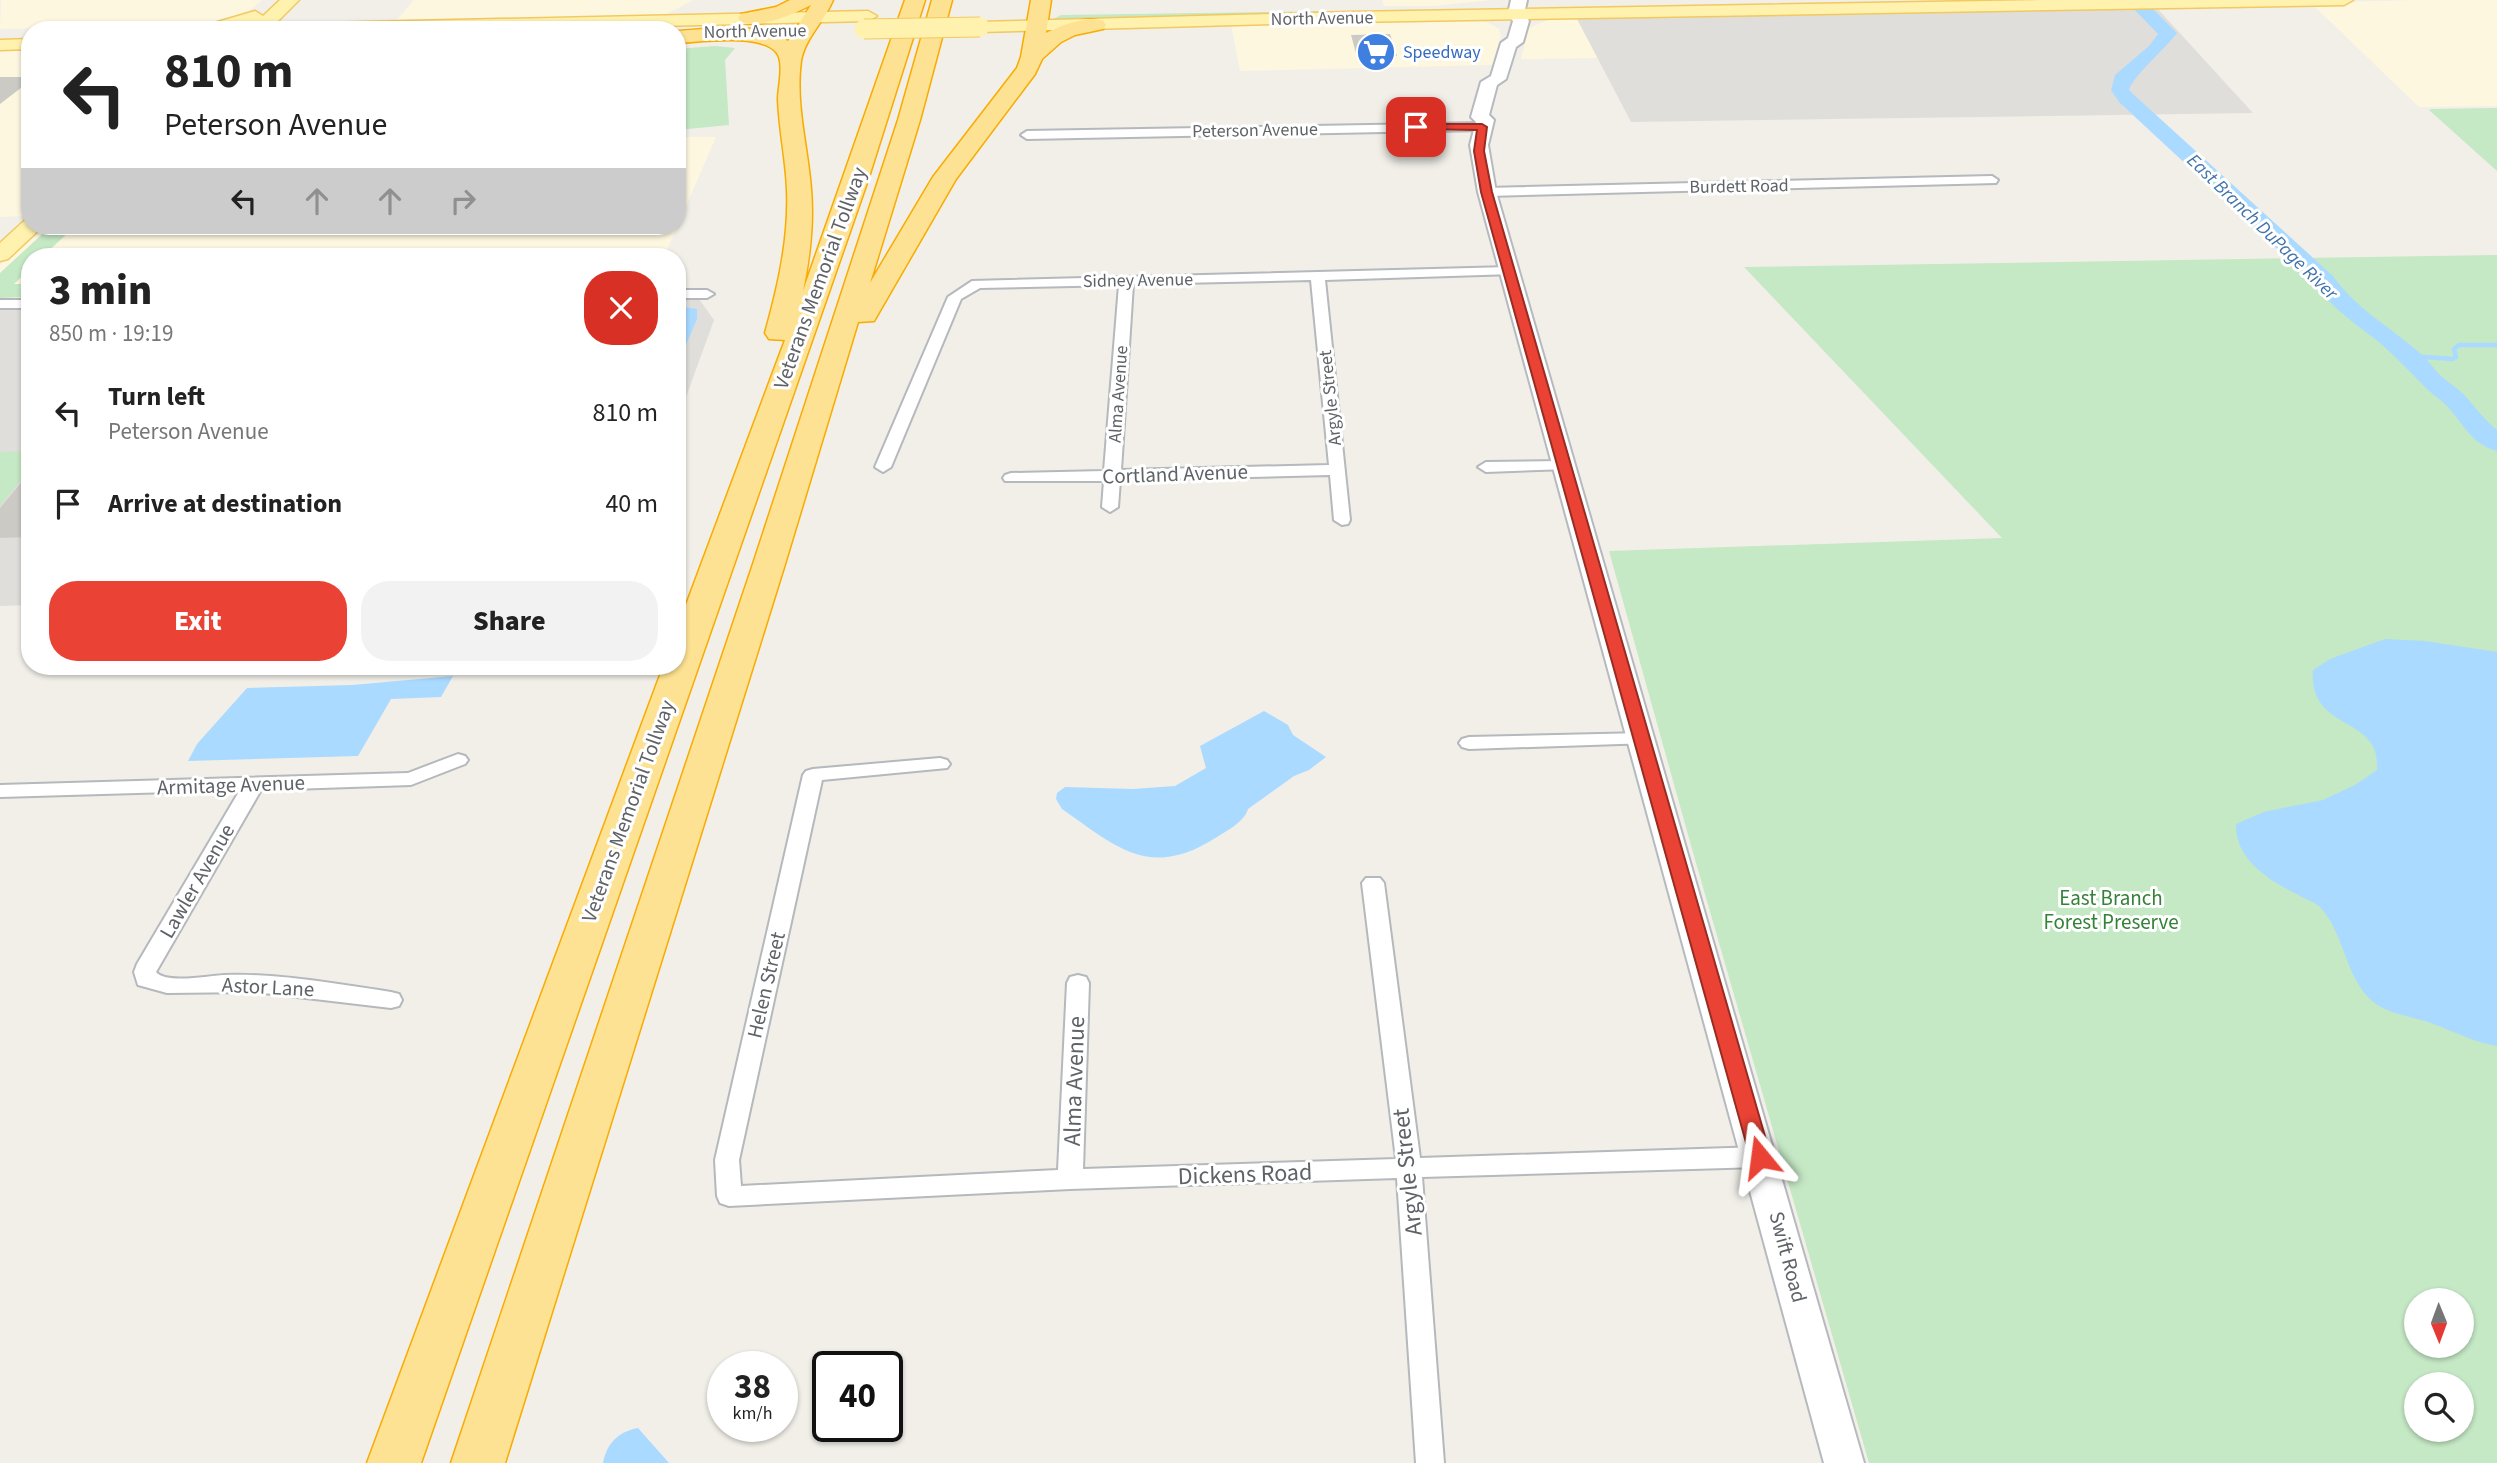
<!DOCTYPE html>
<meta charset="utf-8">
<style>
body{margin:0;font-family:"Source Sans 3",sans-serif;background:#f2f2f2;color:#222;height:100vh;display:flex;flex-direction:column;font-size:26px;white-space:nowrap}
*{box-sizing:border-box;margin:0}
p{font-size:23px;color:#767676}
.icon{flex:none;width:38px;height:38px;fill:none;stroke:currentColor;stroke-width:2;stroke-linecap:round;stroke-linejoin:round}
.map{position:relative;flex:1;overflow:hidden}
.side{position:absolute;left:21px;top:248px;width:665px;height:427px;display:flex;flex-direction:column;background:#fff;border-radius:28px;box-shadow:0 2px 5px #0004}
.side>*{flex:none}
.banner{position:absolute;left:21px;top:21px;width:665px;height:214px;border-radius:28px;box-shadow:0 2px 5px #0004;background:#fff;color:#222;overflow:hidden}
.needle{width:46px;rotate:179deg}
.buttons{position:absolute;left:2404px;top:1288px;display:grid;gap:14px}
.buttons a{display:grid;place-items:center;width:70px;height:70px;border-radius:50%;background:#fff;box-shadow:0 2px 5px #0004;font-size:35px}
.speed{position:absolute;left:707px;top:1351px;display:flex;gap:14px;font-size:35px;font-weight:700;text-align:center}
.speed>*{display:grid;place-content:center;width:91px;height:91px;border-radius:50%;background:#fff;box-shadow:0 2px 5px #0004;line-height:1}
.speed small{font-size:18px;font-weight:400}
.speed .limit{border:4px solid #111;border-radius:10px;background:#fff;color:#111}
.pin{position:absolute;display:grid;place-items:center;width:60px;height:60px;color:#fff;margin:-30px;border-radius:14px;box-shadow:0 4px 10px #0006}
.me{position:absolute;width:77px;margin:-38px;rotate:344deg;stroke-linejoin:round;filter:drop-shadow(0 0 5px #0008)}
.turn{display:flex;align-items:center;gap:24px;height:147px;padding:0 28px;font-size:32px}
.turn .icon{width:91px;height:91px;stroke-width:2.5}
.turn b{display:block;font-size:49px;line-height:60px}
.lanes{display:flex;align-items:center;height:66px;padding:0 28px;background:#0003;justify-content:center;gap:35px;direction:ltr}
.lanes .off{opacity:.35}
.round{display:grid;place-items:center;flex:none;width:74px;height:74px;border-radius:28px;background:#f2f2f2}
.overview{display:flex;align-items:center;justify-content:space-between;height:119px;padding:0 28px}
h1{font-size:42px;font-weight:800;line-height:52px}
.cta{display:flex;gap:14px;margin-top:auto;padding:14px 28px}
.cta a{flex:1;height:80px;border-radius:28px;background:#ea4335;color:#fff;font-size:28px;font-weight:800;line-height:80px;text-align:center}
.cta a+a{background:#f2f2f2;color:#222}
ul{padding:0;list-style:none}
li{display:flex;align-items:center;gap:21px;height:91px;padding:0 28px}
li div{flex:1}
li b{display:block;font-size:26px}
li em{font-style:normal}
.map>svg:first-child{display:block}
.commercial{fill:#fef7e0}
.industrial{fill:#e0deda}
.green{fill:#c5e8c5;fill-rule:evenodd}
.water{fill:#aadaff}
.lines{fill:none;stroke-linecap:round;stroke-linejoin:round}
.stream{stroke:#aadaff;stroke-width:4.5}
.river{fill:#aadaff;fill-rule:evenodd}
.building{fill:#cccac5}
.street-casing{stroke:#b5b8bc;stroke-width:4}
.secondary-casing{stroke:#b6babf;stroke-width:4}
.primary-casing{stroke:#f2c960;stroke-width:3}
.highway-casing{stroke:#f9ab00;stroke-width:3}
.street{fill:#fff;fill-rule:evenodd}
.secondary{fill:#fff;fill-rule:evenodd}
.primary{fill:#fff2af;fill-rule:evenodd}
.highway{fill:#fde293;fill-rule:evenodd}
.primary-bridge-casing{stroke:#f2c960;stroke-width:21;stroke-linecap:butt}
.primary-bridge{stroke:#fff2af;stroke-width:19}
.route{fill:#ea4335;stroke:#982c22;stroke-width:2}
.labels{text-anchor:middle;stroke-width:6;stroke-linejoin:round;paint-order:stroke}
.far-street-label{font-size:18px;fill:#5f6368;stroke:#fff}
.far-shop-label{font-size:18px;fill:#366cbe;stroke:#fff;text-anchor:start}
.far-water-label{font-size:19px;font-style:italic;fill:#4174aa;stroke:#fff}
.street-label{font-size:21px;fill:#5f6368;stroke:#fff}
.park-label{font-size:21px;fill:#348238;stroke:#fff}
.near-street-label{font-size:24px;fill:#5f6368;stroke:#fff}
</style>
<div class="map">
<svg width="2497" height="1463" viewBox="0 0 2497 1463">
<rect width="100%" height="100%" fill="#f1efe8"/>
<path class="commercial" d="M262,0L246,14L219,25L0,29L1,0Z
M414,0H693L657,19L395,22Z
M1382,0H1491L1434,6H1384Z
M2414,0H2497V106L2419,107L2311,3Z
M1468,19L1487,22L1499,29L1501,37L1492,65L1240,71L1231,24Z
M1577,19L1598,58L1521,59L1529,28L1548,20Z
M30,49V212L25,216L0,217V50Z
M677,137H716L664,257H30V299H0V264L49,226H677Z"/>
<path class="industrial" d="M2155,6L2253,113L1631,122L1577,19Z
M677,299H699L714,320L677,422Z
M30,305V605L0,606V306Z"/>
<path class="green" d="M1333,11L1334,14L1048,22L1061,15Z
M715,46L735,48L725,60L729,125L677,130V49Z
M2497,108V171L2429,110L2432,109Z
M51,226H85L79,231H70L42,257H30V269L14,284H23L20,288H30V297L0,298V273Z
M2497,255V1463H1869L1692,849L1609,551L2002,538L1744,267ZM2417,1300H2462V1346H2417ZM2417,1384H2462V1430H2417Z
M30,451V469L0,506V452Z"/>
<path class="water" d="M677,306L697,309V319L677,366Z
M2385,639L2425,641L2497,652V1046C2474,1042 2457,1033 2436,1025C2415,1016 2389,1016 2371,1000C2344,975 2345,933 2319,906C2314,902 2306,899 2300,896C2271,881 2235,861 2236,824L2264,812L2323,800L2355,785L2377,770C2382,714 2308,733 2313,670L2330,659Z
M453,676L441,697L391,699L358,756L188,761L197,744L247,688L352,685Z
M1264,711L1288,725L1293,735L1326,757L1309,770L1294,776L1248,809C1244,822 1228,830 1217,837C1150,880 1118,848 1062,809L1056,799L1057,793L1065,787L1133,789L1175,786L1206,768L1200,746Z
M638,1428L669,1463H603C607,1443 618,1432 638,1428Z"/>
<g class="lines">
<path class="stream" d="M2408,356L2453,359L2456,357L2454,349L2459,345H2497"/>
<path class="river" d="M2125,0H2144L2177,33C2166,48 2132,77 2129,90L2133,94L2333,276C2355,308 2393,329 2421,354C2428,360 2433,368 2439,374C2448,383 2460,389 2468,399C2478,411 2485,420 2497,430V451C2470,444 2463,422 2446,405C2439,398 2429,392 2422,384C2408,370 2395,356 2380,343C2358,325 2333,310 2317,286L2119,102L2111,90L2115,75L2149,46L2158,34Z"/>
</g>
<path class="building" d="M1390,34L1397,56L1357,57L1351,35Z
M0,77H30V81L0,104Z
M30,472V537L0,538V508Z"/>
<g class="lines">
<g class="street-casing">
<path id="street" d="M1482,123L1486,124V130L1027,139L1021,135L1027,131Z
M1992,176L1998,180L1996,183L1487,196L1481,192L1487,188Z
M1509,267L1514,268V274L1325,280L1350,520L1348,524L1342,525L1334,520L1330,475L1120,480L1118,507L1110,512L1102,507L1104,481H1005L1003,478L1005,475L1011,473L1104,471L1119,285L980,288L961,299L891,467L883,472L875,467L948,297L972,281ZM1311,280L1329,465L1121,470L1133,284Z
M677,290H707L714,294L707,298H677Z
M0,300H30V308H0Z
M1562,461L1568,463L1570,466L1568,469L1486,472L1478,467L1486,462Z
M1643,733L1650,735L1653,739L1650,743L1469,749L1462,747L1459,743L1462,739L1469,737Z
M458,754L465,756L468,760L465,764L411,785L261,790L156,972C166,984 208,976 224,975C279,973 337,984 391,992L399,994L402,1000L399,1006L391,1008L255,992L167,993L138,985L134,972L137,964L240,790L0,797V785L408,773Z
M940,758L947,760L950,764L947,768L822,780L739,1160L741,1186L1058,1170L1067,983L1070,977L1078,975L1086,977L1089,983L1083,1169L1396,1159L1362,883L1366,878H1380L1384,883L1420,1158L1760,1147L1769,1150L1772,1157L1769,1164L1760,1167L1422,1177L1444,1463H1416L1397,1178L1070,1189L729,1206L720,1203L717,1196L715,1160L803,775L806,771L813,769Z"/>
</g>
<g class="secondary-casing">
<path id="secondary" d="M1511,0H1527L1524,14L1529,21L1523,42L1516,47L1506,79L1497,85L1489,115L1494,120L1488,145L1496,192L1864,1463H1824L1478,192L1470,145L1476,122L1471,117L1481,82L1491,76L1501,43L1508,38L1513,21L1508,14Z"/>
</g>
<g class="primary-casing">
<path id="primary" d="M280,0H299L275,24L868,11L877,16L868,21L489,30H234L236,28L201,30L204,26L255,11L263,16Z
M2043,0H2353L2344,5L1350,22L980,32L971,27L980,22L1350,12Z
M30,39V49L0,50V40Z
M30,220V226H43L8,259L0,261V243L24,221Z"/>
</g>
<g class="highway-casing">
<path id="highway" d="M790,0H833C824,22 805,38 801,61C795,104 808,147 811,189C814,223 810,257 803,291L905,0H925L868,180L421,1463H367L663,667H677V629L785,340L769,339L765,333C778,286 789,239 787,190C786,160 779,130 778,99C778,87 785,62 776,52C760,33 701,42 677,43V31C713,29 756,21 788,41L811,5C791,15 764,28 741,22L738,18L741,14L776,7Z
M932,0H952L920,120L870,283L933,177L1017,68L1021,57L1031,0H1051L1046,33C1062,25 1086,16 1103,21L1106,25L1103,29L1075,35L1061,42L1042,59L1035,74L956,179L874,321L858,322L785,564L505,1463H451L753,564L898,120Z"/>
</g>
<use href="#street" class="street"/>
<use href="#secondary" class="secondary"/>
<use href="#primary" class="primary"/>
<use href="#highway" class="highway"/>
<g class="primary-bridge-casing">
<path id="primary-bridge" d="M864,29L980,27"/>
</g>
<use href="#primary-bridge" class="primary-bridge"/>
</g>
<path class="route" d="M1416,124H1482L1487,127L1484,151L1492,192L1771,1157L1768,1163L1760,1165L1753,1163L1750,1157L1481,192L1474,151L1477,130L1412,129V125Z"/>
<defs>
<g id="supermarket-disc" transform="scale(2.0125)"><circle r="9.5" fill="#3f7fe0" stroke="#fff"/><path d="M-6-5.5h2.5l.6 2H6L4.5 2H-2.5L-4.4-4H-6ZM-1.5 3.2a1.3 1.3 0 1 0 .1 0ZM3 3.2a1.3 1.3 0 1 0 .1 0Z" fill="#fff"/></g>
</defs>
<g fill-rule="evenodd">
<use href="#supermarket-disc" x="1376" y="52"/>
</g>
<g class="labels">
<g class="far-street-label">
<text transform="translate(1322 18) rotate(-1)" y="6">North Avenue</text>
<text transform="translate(755 31) rotate(-1)" y="6">North Avenue</text>
<text transform="translate(1255 130) rotate(-1)" y="6">Peterson Avenue</text>
<text transform="translate(1739 186) rotate(-1)" y="6">Burdett Road</text>
<text transform="translate(1138 280) rotate(-1)" y="6">Sidney Avenue</text>
<text transform="translate(1118 394) rotate(-86)" y="6">Alma Avenue</text>
<text transform="translate(1330 398) rotate(-96)" y="6">Argyle Street</text>
</g>
<g class="far-shop-label">
<text x="1403" y="58">Speedway</text>
</g>
<g class="far-water-label">
<text transform="translate(2263 226) rotate(44)" y="7">East Branch DuPage River</text>
</g>
<g class="street-label">
<text transform="translate(820 278) rotate(-70)" y="7">Veterans Memorial Tollway</text>
<text transform="translate(1175 474) rotate(-2)" y="7">Cortland Avenue</text>
<text transform="translate(231 785) rotate(-2)" y="7">Armitage Avenue</text>
<text transform="translate(628 811) rotate(-70)" y="7">Veterans Memorial Tollway</text>
<text transform="translate(197 881) rotate(-60)" y="7">Lawler Avenue</text>
<text transform="translate(766 985) rotate(-77)" y="7">Helen Street</text>
<text transform="translate(268 987) rotate(3)" y="7">Astor Lane</text>
<text transform="translate(1788 1257) rotate(75)" y="7">Swift Road</text>
</g>
<g class="park-label">
<text x="2111" y="905">East Branch<tspan x="2111" dy="24">Forest Preserve</tspan></text>
</g>
<g class="near-street-label">
<text transform="translate(1074 1081) rotate(-88)" y="8">Alma Avenue</text>
<text transform="translate(1407 1172) rotate(-96)" y="8">Argyle Street</text>
<text transform="translate(1245 1174) rotate(-2)" y="8">Dickens Road</text>
</g>
</g>
</svg>
<div class="buttons">
<a><svg class="needle" viewBox="-14 -14 28 28"><path d="M0-13l5 13h-10z" fill="#e53935"/><path d="M0 13l5-13h-10z" fill="#767676"/></svg></a>
<a><svg class="icon" aria-label="search" viewBox="0 0 24 24"><circle cx="10" cy="10" r="6"/><path d="M15 15l6 6"/></svg></a>
</div>
<div class="speed"><div>38<small>km/h</small></div><div class="limit">40</div></div>
<div class="pin" style="left:1416px;top:127px;background:#d93025"><svg class="icon" aria-label="arrive" viewBox="0 0 24 24"><path d="M6 21V4h12l-3 4 3 4H6"/></svg></div>
<svg class="me" style="left:1760px;top:1157px" viewBox="-20 -20 40 40"><path d="M0-17L14 15 0 8-14 15z" fill="#ea4335" stroke="#fff" stroke-width="4"/></svg>
<div class="banner">
<div class="turn"><svg class="icon" aria-label="left" viewBox="0 0 24 24"><path d="M17 20v-9H6M10 6l-5 5 5 5"/></svg><div><b>810 m</b>Peterson Avenue</div></div>
<div class="lanes"><svg class="icon" aria-label="left" viewBox="0 0 24 24"><path d="M17 20v-9H6M10 6l-5 5 5 5"/></svg><svg class="icon off" aria-label="ahead" viewBox="0 0 24 24"><path d="M12 20V5M6 11l6-6 6 6"/></svg><svg class="icon off" aria-label="ahead" viewBox="0 0 24 24"><path d="M12 20V5M6 11l6-6 6 6"/></svg><svg class="icon off" aria-label="right" viewBox="0 0 24 24"><path d="M7 20v-9h11M14 6l5 5-5 5"/></svg></div>
</div>
<section class="side">
<div class="overview"><div><h1>3 min</h1><p>850 m · 19:19</p></div><a class="round" style="background:#d93025;color:#fff"><svg class="icon" aria-label="close" viewBox="0 0 24 24"><path d="M6 6l12 12M18 6L6 18"/></svg></a></div>
<ul>
<li><svg class="icon" aria-label="left" viewBox="0 0 24 24"><path d="M17 20v-9H6M10 6l-5 5 5 5"/></svg><div><b>Turn left</b><p>Peterson Avenue</p></div><em>810 m</em></li>
<li><svg class="icon" aria-label="arrive" viewBox="0 0 24 24"><path d="M6 21V4h12l-3 4 3 4H6"/></svg><div><b>Arrive at destination</b></div><em>40 m</em></li>
</ul>
<div class="cta"><a>Exit</a><a>Share</a></div>
</section>
</div>
